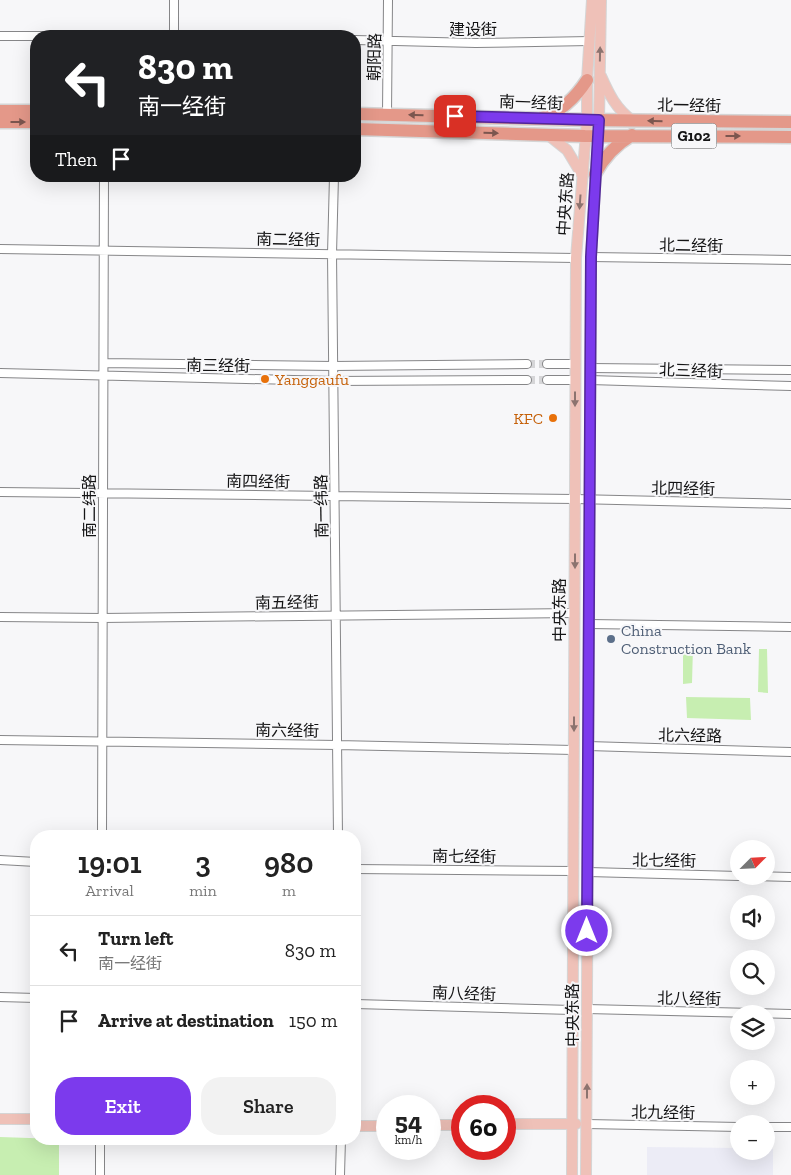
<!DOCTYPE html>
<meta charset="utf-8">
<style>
body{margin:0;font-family:"Zilla Slab","Noto Sans SC",serif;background:#f2f2f2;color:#222;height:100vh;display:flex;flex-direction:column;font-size:19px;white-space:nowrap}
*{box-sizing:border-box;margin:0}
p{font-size:16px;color:#767676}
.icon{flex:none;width:28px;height:28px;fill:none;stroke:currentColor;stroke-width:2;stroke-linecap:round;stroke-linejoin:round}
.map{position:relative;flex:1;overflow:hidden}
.details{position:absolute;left:30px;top:830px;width:331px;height:315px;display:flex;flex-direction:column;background:#fff;border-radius:20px;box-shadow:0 5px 20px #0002}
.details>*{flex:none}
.banner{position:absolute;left:30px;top:30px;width:331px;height:152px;border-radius:20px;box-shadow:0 5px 20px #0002;background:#202124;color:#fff;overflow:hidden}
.needle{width:32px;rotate:66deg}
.controls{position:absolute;left:730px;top:840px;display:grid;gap:10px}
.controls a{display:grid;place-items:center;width:45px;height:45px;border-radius:50%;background:#fff;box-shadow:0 5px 20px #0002;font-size:25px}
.speed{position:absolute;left:376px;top:1095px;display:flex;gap:10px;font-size:25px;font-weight:700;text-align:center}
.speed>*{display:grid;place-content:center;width:65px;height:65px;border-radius:50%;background:#fff;box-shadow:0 5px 20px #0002;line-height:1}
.speed small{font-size:12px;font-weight:400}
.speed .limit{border:8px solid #d22;background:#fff;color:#111}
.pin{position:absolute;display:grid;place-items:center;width:42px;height:42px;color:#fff;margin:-21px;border-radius:10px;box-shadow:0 2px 8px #0006}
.me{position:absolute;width:55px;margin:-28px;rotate:0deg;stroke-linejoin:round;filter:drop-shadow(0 0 4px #0008)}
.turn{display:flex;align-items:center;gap:18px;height:105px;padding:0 25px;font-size:22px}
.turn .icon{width:65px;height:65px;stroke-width:2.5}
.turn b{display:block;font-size:35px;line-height:42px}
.then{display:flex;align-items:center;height:48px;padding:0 25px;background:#0003;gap:10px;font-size:19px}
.eta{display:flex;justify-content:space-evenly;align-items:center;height:85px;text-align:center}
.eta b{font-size:30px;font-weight:600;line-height:35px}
.primary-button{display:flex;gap:10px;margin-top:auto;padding:10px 25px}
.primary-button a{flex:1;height:58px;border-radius:20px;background:#7c3aed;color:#fff;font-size:20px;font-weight:600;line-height:58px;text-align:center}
.primary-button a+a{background:#f2f2f2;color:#222}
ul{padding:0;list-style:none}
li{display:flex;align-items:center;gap:15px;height:70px;padding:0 25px;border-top:1px solid #e0e0e0}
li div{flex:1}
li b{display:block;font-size:19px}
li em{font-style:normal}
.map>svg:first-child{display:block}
.built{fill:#ececf6}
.green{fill:#c7eeb1}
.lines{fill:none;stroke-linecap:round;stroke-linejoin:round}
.minor-tunnel{stroke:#d5d5d7;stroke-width:8;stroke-dasharray:8 4;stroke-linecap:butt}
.minor-casing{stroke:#868688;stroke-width:10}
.major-casing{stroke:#d5d5d5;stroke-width:12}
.highway-casing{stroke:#d5d5d5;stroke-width:15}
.minor{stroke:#fff;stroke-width:8}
.major{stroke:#efc1b8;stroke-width:10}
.highway{stroke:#e49889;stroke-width:12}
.oneway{fill:#8c736f}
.oneway2{fill:#7c564f}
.route-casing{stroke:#51269a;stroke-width:12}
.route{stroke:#7c3aed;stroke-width:9}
.food-dot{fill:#e8710a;stroke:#f7f7f9;stroke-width:2}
.service-dot{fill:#5c6f8a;stroke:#f7f7f9;stroke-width:2}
.labels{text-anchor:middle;stroke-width:4;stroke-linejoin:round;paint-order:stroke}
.shield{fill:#f7f7f9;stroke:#585859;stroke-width:1}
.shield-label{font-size:15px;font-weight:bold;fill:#141415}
.street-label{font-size:16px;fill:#141415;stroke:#f7f7f9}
.food-label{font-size:16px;fill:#c56008;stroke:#f7f7f9;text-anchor:start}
.service-label{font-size:16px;fill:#4e5e75;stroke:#f7f7f9;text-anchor:start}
</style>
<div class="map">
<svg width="791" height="1175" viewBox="0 0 791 1175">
<rect width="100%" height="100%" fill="#f7f7f9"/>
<path class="built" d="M647,1147L739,1148V1151H766V1149H773V1175H647Z"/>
<path class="green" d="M693,647L692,683L683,684V649Z
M759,649H767L768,693L758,692Z
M686,697L750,698L751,720L687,718Z
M0,1137L59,1139V1175H0Z"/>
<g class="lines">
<path class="minor-tunnel" d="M527,364H547
M527,380H547"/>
<g class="minor-casing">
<path id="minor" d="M0,36H43
M174,36V0
M355,40L476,43L590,41
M387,114L388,0
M334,176L332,254L338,836
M0,249L576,258
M591,257L791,260
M104,363L333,366L527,364
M547,364H576
M590,368L791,370
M0,373L333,381L527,380
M547,380H575
M590,380L791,386
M0,492L575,499L791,504
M0,617L102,618L574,613
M589,624L791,627
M0,740L337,745L573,750
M588,746L791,752
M102,836L104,176
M0,860L36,862
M355,869L573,871
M588,872L739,876
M757,876L791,877
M0,997L36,998
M355,1004L572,1010
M587,1009L791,1014
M587,1124L739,1127
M766,1127H791
M100,1175V1139
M340,1175L341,1139"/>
</g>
<g class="major-casing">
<path id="major" d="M601,76C609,94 616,109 633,121
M547,134L567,150L582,175
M0,1119H36
M505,1124H576
M430,1125H462
M355,1126H388
M572,1175L576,258L587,120V80L592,0
M586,1175L591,257L599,120L601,0"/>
</g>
<g class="highway-casing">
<path id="highway" d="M0,111H36
M355,114L587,120L791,122
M542,118C562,111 576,97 587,80
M0,122H36
M355,129L585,136L791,137
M595,174C604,157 615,145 632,135"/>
</g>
<use href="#minor" class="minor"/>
<use href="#major" class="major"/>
<use href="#highway" class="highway"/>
</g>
<defs><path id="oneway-solid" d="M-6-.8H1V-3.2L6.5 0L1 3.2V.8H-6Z" transform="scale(1.25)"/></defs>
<g class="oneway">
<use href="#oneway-solid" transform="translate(600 54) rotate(-89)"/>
<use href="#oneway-solid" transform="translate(580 202) rotate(94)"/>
<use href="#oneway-solid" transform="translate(575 399) rotate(90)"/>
<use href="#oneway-solid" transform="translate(575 561) rotate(90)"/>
<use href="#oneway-solid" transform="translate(574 724) rotate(90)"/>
<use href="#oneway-solid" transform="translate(587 1091) rotate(-90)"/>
</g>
<g class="oneway2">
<use href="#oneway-solid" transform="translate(416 115) rotate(-178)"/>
<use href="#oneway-solid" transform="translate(655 121) rotate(-179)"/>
<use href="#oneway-solid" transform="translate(18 122)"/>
<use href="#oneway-solid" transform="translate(491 133) rotate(2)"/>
<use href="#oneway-solid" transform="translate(733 136)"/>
</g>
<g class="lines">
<g class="route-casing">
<path id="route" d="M455,116L599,120L591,257L587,931"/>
</g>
<use href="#route" class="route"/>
</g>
<g class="food-dot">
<circle cx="265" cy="379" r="5"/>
<circle cx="553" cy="418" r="5"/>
</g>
<circle class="service-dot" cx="611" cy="639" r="5"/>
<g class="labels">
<rect class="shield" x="671.5" y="123.5" width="45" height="25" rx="4"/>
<g class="shield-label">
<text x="694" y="141">G102</text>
</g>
<g class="street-label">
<text x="473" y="35">建设街</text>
<text transform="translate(374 57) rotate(-89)" y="6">朝阳路</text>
<text transform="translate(531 102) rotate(2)" y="6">南一经街</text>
<text transform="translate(689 105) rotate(1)" y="6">北一经街</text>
<text transform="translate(565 204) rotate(-86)" y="6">中央东路</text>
<text transform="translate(288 239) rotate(1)" y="6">南二经街</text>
<text transform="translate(691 245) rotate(1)" y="6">北二经街</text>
<text transform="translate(218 365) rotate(1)" y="6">南三经街</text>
<text transform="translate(691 370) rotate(2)" y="6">北三经街</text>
<text transform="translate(258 481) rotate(1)" y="6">南四经街</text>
<text transform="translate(683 488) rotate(1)" y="6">北四经街</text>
<text transform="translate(89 506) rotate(-90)" y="6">南二纬路</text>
<text transform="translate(321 506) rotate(-91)" y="6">南一纬路</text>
<text transform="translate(287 602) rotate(-1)" y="6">南五经街</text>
<text transform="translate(559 610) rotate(-90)" y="6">中央东路</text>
<text transform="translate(287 730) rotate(1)" y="6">南六经街</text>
<text transform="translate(690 735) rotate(1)" y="6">北六经路</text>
<text transform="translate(464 856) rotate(1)" y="6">南七经街</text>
<text transform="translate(664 860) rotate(1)" y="6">北七经街</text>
<text transform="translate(464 993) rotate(2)" y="6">南八经街</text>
<text transform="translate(689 998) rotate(1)" y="6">北八经街</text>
<text transform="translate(572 1015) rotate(-90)" y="6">中央东路</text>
<text transform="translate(663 1112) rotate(1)" y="6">北九经街</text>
</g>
<g class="food-label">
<text x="275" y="385">Yanggaufu</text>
<text x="543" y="424" text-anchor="end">KFC</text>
</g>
<g class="service-label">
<text x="621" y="636">China<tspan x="621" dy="18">Construction Bank</tspan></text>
</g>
</g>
</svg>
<div class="controls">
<a><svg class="needle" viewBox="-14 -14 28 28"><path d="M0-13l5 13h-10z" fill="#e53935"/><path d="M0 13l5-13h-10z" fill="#767676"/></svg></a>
<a><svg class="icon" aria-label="sound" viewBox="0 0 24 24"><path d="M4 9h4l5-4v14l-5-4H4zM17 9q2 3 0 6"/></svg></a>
<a><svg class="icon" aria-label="search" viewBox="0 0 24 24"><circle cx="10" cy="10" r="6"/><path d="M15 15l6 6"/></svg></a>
<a><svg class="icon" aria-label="layers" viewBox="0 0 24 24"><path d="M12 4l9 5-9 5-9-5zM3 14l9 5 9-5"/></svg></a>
<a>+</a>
<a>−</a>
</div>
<div class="speed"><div>54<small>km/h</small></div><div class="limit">60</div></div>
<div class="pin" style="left:455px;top:116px;background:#d93025"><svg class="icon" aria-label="arrive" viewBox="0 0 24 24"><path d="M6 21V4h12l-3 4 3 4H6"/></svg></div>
<svg class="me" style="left:587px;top:931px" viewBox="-20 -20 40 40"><circle r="17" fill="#7c3aed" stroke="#fff" stroke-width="3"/><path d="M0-11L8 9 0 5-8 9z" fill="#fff"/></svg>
<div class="banner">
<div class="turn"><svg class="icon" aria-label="left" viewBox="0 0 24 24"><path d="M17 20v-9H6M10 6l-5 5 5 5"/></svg><div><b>830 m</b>南一经街</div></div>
<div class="then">Then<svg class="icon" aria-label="arrive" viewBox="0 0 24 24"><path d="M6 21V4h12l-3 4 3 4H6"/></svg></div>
</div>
<section class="details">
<div class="eta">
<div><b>19:01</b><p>Arrival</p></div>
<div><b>3</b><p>min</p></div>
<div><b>980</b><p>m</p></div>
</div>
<ul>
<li><svg class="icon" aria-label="left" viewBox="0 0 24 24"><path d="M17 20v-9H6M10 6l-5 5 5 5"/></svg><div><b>Turn left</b><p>南一经街</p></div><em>830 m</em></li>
<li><svg class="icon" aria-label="arrive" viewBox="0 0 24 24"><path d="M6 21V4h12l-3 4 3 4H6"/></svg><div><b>Arrive at destination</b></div><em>150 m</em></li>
</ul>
<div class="primary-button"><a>Exit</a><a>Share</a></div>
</section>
</div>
